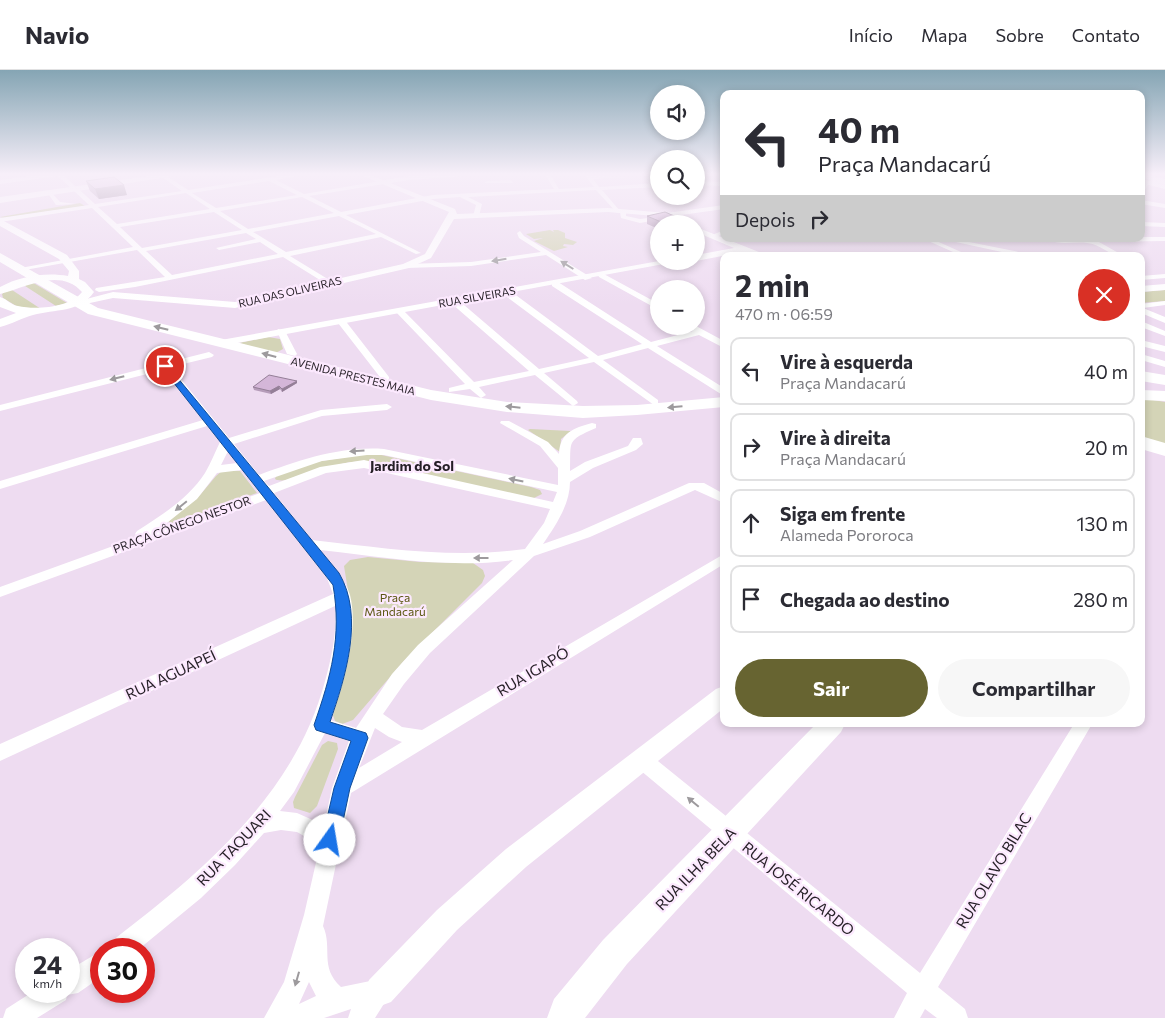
<!DOCTYPE html>
<html lang="pt">
<meta charset="utf-8">
<style>
body{margin:0;font-family:Commissioner,sans-serif;background:#f7f7f7;color:#2b2b33;height:100vh;display:flex;flex-direction:column;font-size:19px;white-space:nowrap}
*{box-sizing:border-box;margin:0}
p{font-size:16px;color:#7c7c81}
.icon{flex:none;width:28px;height:28px;fill:none;stroke:currentColor;stroke-width:2;stroke-linecap:round;stroke-linejoin:round}
.map{position:relative;flex:1;overflow:hidden}
.drawer{position:absolute;left:720px;top:182px;width:425px;height:475px;display:flex;flex-direction:column;background:#fff;border-radius:10px;box-shadow:0 2px 8px #0003}
.drawer>*{flex:none}
.guide{position:absolute;left:720px;top:20px;width:425px;height:152px;border-radius:10px;box-shadow:0 2px 8px #0003;background:#fff;color:#2b2b33;overflow:hidden}
.controls{position:absolute;left:650px;top:15px;display:grid;gap:10px}
.controls a{display:grid;place-items:center;width:55px;height:55px;border-radius:50%;background:#fff;box-shadow:0 2px 8px #0003;font-size:25px}
.speed{position:absolute;left:15px;top:868px;display:flex;gap:10px;font-size:25px;font-weight:700;text-align:center}
.speed>*{display:grid;place-content:center;width:65px;height:65px;border-radius:50%;background:#fff;box-shadow:0 2px 8px #0003;line-height:1}
.speed small{font-size:12px;font-weight:400}
.speed .limit{border:8px solid #d22;background:#fff;color:#111}
.pin{position:absolute;display:grid;place-items:center;width:42px;height:42px;color:#fff;margin:-21px;border:2px solid #fff;border-radius:50%;box-shadow:0 1px 5px #0007}
.me{position:absolute;width:55px;margin:-28px;rotate:13deg;stroke-linejoin:round;filter:drop-shadow(0 0 4px #0008)}
.turn{display:flex;align-items:center;gap:18px;height:105px;padding:0 15px;font-size:22px}
.turn .icon{width:65px;height:65px;stroke-width:2.5}
.turn b{display:block;font-size:35px;line-height:42px}
.then{display:flex;align-items:center;height:48px;padding:0 15px;background:#0003;gap:10px;font-size:19px}
.round{display:grid;place-items:center;flex:none;width:52px;height:52px;border-radius:26px;background:#f7f7f7}
.overview{display:flex;align-items:center;justify-content:space-between;height:85px;padding:0 15px}
h1{font-size:30px;font-weight:700;line-height:38px}
.cta{display:flex;gap:10px;margin-top:auto;padding:10px 15px}
.cta a{flex:1;height:58px;border-radius:30px;background:#676431;color:#fff;font-size:20px;font-weight:700;line-height:58px;text-align:center}
.cta a+a{background:#f7f7f7;color:#2b2b33}
ul{padding:0;list-style:none}
li{display:flex;align-items:center;gap:15px;height:68px;margin:0 10px 8px;padding:0 5px;border:2px solid #e1e1e2;border-radius:10px}
li div{flex:1}
li b{display:block;font-size:19px}
li em{font-style:normal}
header{display:flex;align-items:center;gap:30px;box-sizing:border-box;height:70px;padding:0 25px;background:#fff;border-bottom:1px solid #e1e1e2}
header strong{font-size:24px}
nav{display:flex;gap:28px;margin-inline-start:auto;font-size:18px}
.map>svg:first-child{display:block}
.green{fill:#d4d4b7}
.lines{fill:none;stroke-linecap:round;stroke-linejoin:round}
.minor{fill:#fff;fill-rule:evenodd}
.tertiary{fill:#fff;fill-rule:evenodd}
.secondary{fill:#fff;fill-rule:evenodd}
.primary{fill:#fff;fill-rule:evenodd}
.trunk{fill:#fff;fill-rule:evenodd}
.wall{fill:#b69dba}
.shaded-wall{fill:#947f97}
.building{fill:#d4b6d8;stroke:#947f97}
.oneway{fill:#9d9a9d}
.route{fill:#1a73e8;stroke:#114b97}
.labels{text-anchor:middle;stroke-width:4.5;stroke-linejoin:round;paint-order:stroke}
.far-street-label{font-size:11px;fill:#251f26;stroke:#fce9fe}
.street-label{font-size:12px;fill:#251f26;stroke:#fce9fe}
.park-label{font-size:12px;fill:#5b5712;stroke:#fce9fe}
.neighbourhood-label{font-size:14px;font-weight:bold;fill:#251f26;stroke:#fce9fe}
.near-street-label{font-size:15px;fill:#251f26;stroke:#fce9fe}
</style>
<header>
<strong>Navio</strong>
<nav><a>Início</a><a>Mapa</a><a>Sobre</a><a>Contato</a></nav>
</header>
<div class="map">
<svg width="1165" height="948" viewBox="0 0 1165 948">
<rect width="100%" height="100%" fill="#eedcf1"/>
<path class="green" d="M80,133L85,136L3,148L0,147Z
M550,160L554,162L553,160H558L565,163V168L577,172L573,175L564,174L563,176L568,177L554,181L534,171L543,168L534,169L526,164Z
M32,212L67,233L56,236L22,214Z
M9,218L41,239L18,237L3,228L2,224Z
M1165,220V231L1141,233V222Z
M268,267L280,269L283,279L274,284L239,273Z
M1141,328L1165,332V377L1141,369Z
M528,360L530,359L571,361L561,369L560,382Z
M372,383L531,417L540,420L542,424L534,428H529L377,393C367,392 356,391 346,393C331,395 285,416 275,409L276,406L309,393Z
M223,400L240,401L257,423L170,455L169,451L200,425L216,406Z
M368,487L420,492L473,493L483,500L485,506L482,513L403,592L353,650L342,654L335,651L333,645L340,622L349,527L344,496L350,490Z
M328,671L337,673L338,679L317,736L310,743L294,738L293,732L295,727L322,675Z"/>
<g class="lines">
<path class="minor" d="M52,103H68L63,105L95,134L182,121L156,103H162L188,120L298,103H312L276,110L304,124L409,106L504,103L409,110L309,126L341,142L433,125L554,119L544,103H549L559,119L594,117L583,103H588L591,106L627,107L593,109L599,117L659,113V117L602,120L620,141L617,143L596,120L468,127L482,134L479,146L476,148L473,146L476,135L460,127L433,129L346,145L421,183L416,184L381,167L290,186L331,211V215H328L283,187L135,217L99,222L95,220L96,218L165,207L137,180L19,201L15,199L133,177L92,138L0,152V148L89,135L58,106L0,114V110ZM269,111L297,125L216,138L192,123ZM186,123L210,139L117,154L98,137ZM302,127L334,143L248,159L220,141ZM214,142L242,160L142,178L120,157ZM339,146L376,164L286,182L253,162ZM246,163L256,169L216,178L219,180L260,172L278,184L172,205L146,181Z
M511,110L513,113H484L487,111Z
M696,111L724,112V116L696,115Z
M47,122H51L60,132L76,134L56,135Z
M1141,130L1165,134V138L1141,134Z
M623,140L626,142V146L640,149L664,146L667,148L640,153L621,148L620,142Z
M1141,152L1165,153V157L1141,156Z
M724,160V164L713,168L710,166Z
M520,161L524,166L592,208L585,210L546,185L471,196L406,198L402,196L406,194L471,192L541,182L519,168L517,163Z
M1141,167H1165V171L1099,172L1124,186C1110,187 1101,174 1087,173C1074,171 1059,176 1048,169Z
M924,169H932L970,186H962Z
M942,169H954L1024,183L1053,182L1072,186H1020Z
M602,203L659,234V240L599,207L598,205Z
M1165,204V208L1141,210V206Z
M552,212H558L651,272L693,261L689,258L690,256H696L724,271V278L699,265L657,276L724,318V326L648,278L603,290L658,330V334L654,335L594,292L544,303L577,331L578,333L573,336L535,305L479,317L486,325L481,328L470,319L449,322V318L465,314L395,241L402,239L474,312L529,301L451,233V229H457L539,299L589,288L503,224V220H509L598,286L642,274L552,216Z
M1165,231V235L1143,238L1165,247V253L1141,243V234Z
M338,249H344L389,307V311H383L338,253Z
M1141,251L1165,261V266L1141,257Z
M278,259L285,261L297,284L295,286L287,284L277,261Z
M1141,270L1165,276V282L1141,276Z
M209,282L214,285L212,287L171,297L229,368L321,340L387,334L392,337L387,340L322,346L234,374L259,405C300,390 340,376 384,379L558,415V398L540,376L500,353L501,351H509L548,372L559,384C560,363 573,358 592,353L596,354V358C566,371 571,370 570,401L585,392L628,376L633,368H641L643,374L636,380L593,398L570,412C570,434 556,455 543,474L580,461L689,413H704L724,424V433L695,420L590,467L534,486L430,583L404,614L383,644L402,657L422,660L724,484V494L351,723L323,856C333,878 319,897 341,917L380,909L389,912L392,921L375,948H348L351,939L324,948H264L284,912L304,845L320,775L297,762L281,760L264,763L235,795L201,828L139,879H108L112,871C202,802 295,725 325,611C332,586 337,562 335,536L0,691V674L333,524L327,508L266,430L0,527V517L138,467L135,464L137,461C162,445 188,429 205,403C211,393 215,382 220,372L207,356L0,419V411L203,350L163,300L0,341V335ZM228,381L237,393L221,395ZM367,385H384L557,422L553,432L364,390L320,397L269,416L264,411L322,391ZM364,398L550,439L544,453L525,479C454,489 383,478 312,470L274,423L326,403ZM242,400L260,423L158,460L197,429L217,403ZM320,480C384,487 449,499 513,490L418,575L392,604L356,658L330,650C344,617 359,560 350,525C345,508 331,493 320,480ZM375,658L389,667L402,672L359,698ZM325,663L349,671L332,718L324,755L297,743L280,741L294,722ZM309,912L316,926L299,934Z
M1141,284L1165,291V297L1141,290Z
M1074,654H1092L938,917L965,939L968,948H937L925,939L920,948H894L907,923L634,695L632,689L634,683L641,681L648,683L920,903Z
M101,881V907L78,923L67,925L66,930L37,948H3L6,939L34,921H69V900Z"/>
<path class="tertiary" d="M356,103H365L455,139L457,144L608,138L667,143L724,135V139L667,147L608,142L454,149L431,188L409,198L235,238L113,228L76,236L71,233L113,222L235,232L403,194L425,184L449,142Z
M1165,109V113L1149,114L1141,125V116L1145,111Z
M696,157L764,184L765,186H754L743,182L696,191V185L734,178L696,162Z
M659,191H680L221,276L215,273L221,270Z
M724,616V638L526,797L457,860L391,932L380,936L369,932L365,921L369,910L437,840L506,779L716,619Z"/>
<path class="secondary" d="M1141,109L1165,115V119L1141,113Z
M0,149L67,185L79,201V209L85,212L94,222C79,243 55,239 33,245C22,248 12,254 0,257V249L16,243L0,237V227C7,229 11,235 18,236C35,240 70,238 82,222C60,197 25,218 0,224V217C20,206 46,202 68,206L69,201L59,189L0,156Z
M1165,214V220L1141,222V216Z
M816,654H845L841,662L627,894L585,948H547L554,929L603,870Z"/>
<path class="primary" d="M170,103H194L0,133V127Z"/>
<path class="trunk" d="M1141,103L1165,109V115L1141,107Z
M0,183L98,238L431,320L507,332L583,336L637,335L724,327V337L637,345L583,348L507,342L431,330L88,244L0,192Z
M1141,301L1165,305V315L1141,311Z
M1141,320L1165,321V331L1141,330Z
M1141,366L1165,373V386L1141,379Z"/>
</g>
<path class="wall" d="M86,111L127,125L99,129L90,121Z
M647,146L693,154H659V159L647,154Z
M297,313L282,322L280,319L271,324L254,320L253,317Z"/>
<path class="shaded-wall" d="M124,115L127,125L99,129L95,119Z
M297,311V313L282,322V319Z
M279,316L280,319L271,324L270,321Z"/>
<path class="building" d="M114,107L124,115L95,119L86,111Z
M665,142L693,154H666L647,146Z
M269,305L297,311L282,319L279,316L270,321L253,317Z"/>
<defs><path id="oneway-solid" d="M-6-.8H1V-3.2L6.5 0L1 3.2V.8H-6Z" transform="scale(1.25)"/></defs>
<g class="oneway">
<use href="#oneway-solid" transform="translate(499 190) rotate(171)"/>
<use href="#oneway-solid" transform="translate(567 195) rotate(-148)"/>
<use href="#oneway-solid" transform="translate(161 258) rotate(-166)"/>
<use href="#oneway-solid" transform="translate(269 285) rotate(-165)"/>
<use href="#oneway-solid" transform="translate(117 308) rotate(166)"/>
<use href="#oneway-solid" transform="translate(513 337) rotate(-174)"/>
<use href="#oneway-solid" transform="translate(675 337) rotate(175)"/>
<use href="#oneway-solid" transform="translate(357 381) rotate(177)"/>
<use href="#oneway-solid" transform="translate(516 410) rotate(-168)"/>
<use href="#oneway-solid" transform="translate(181 436) rotate(141)"/>
<use href="#oneway-solid" transform="translate(481 488) rotate(180)"/>
<use href="#oneway-solid" transform="translate(693 732) rotate(-140)"/>
<use href="#oneway-solid" transform="translate(297 909) rotate(106)"/>
</g>
<linearGradient id="sky" x2="0" y2="1"><stop stop-color="#85a5b4"/><stop offset="0.44" stop-color="#f7eff9"/><stop offset="1" stop-color="#f7eff9" stop-opacity="0"/></linearGradient>
<rect width="1165" height="236" fill="url(#sky)"/>
<path class="route" d="M162,295H167L339,503C365,547 345,608 330,652L366,663L368,668L350,718L339,770L336,775L330,778L324,775L322,770L334,718L351,671L316,660L314,655C331,606 342,567 333,515L162,298Z"/>
<g class="labels">
<g class="far-street-label">
<text transform="translate(290 222) rotate(-13)" y="4">RUA DAS OLIVEIRAS</text>
<text transform="translate(477 227) rotate(-10)" y="4">RUA SILVEIRAS</text>
<text transform="translate(353 306) rotate(14)" y="4">AVENIDA PRESTES MAIA</text>
</g>
<g class="street-label">
<text transform="translate(182 455) rotate(-20)" y="4">PRAÇA CÔNEGO NESTOR</text>
</g>
<g class="park-label">
<text x="395" y="532">Praça<tspan x="395" dy="14">Mandacarú</tspan></text>
</g>
<g class="neighbourhood-label">
<text x="412" y="401">Jardim do Sol</text>
</g>
<g class="near-street-label">
<text transform="translate(533 602) rotate(-31)" y="5">RUA IGAPÓ</text>
<text transform="translate(171 605) rotate(-25)" y="5">RUA AGUAPEÍ</text>
<text transform="translate(234 778) rotate(-46)" y="5">RUA TAQUARI</text>
<text transform="translate(696 799) rotate(-46)" y="5">RUA ILHA BELA</text>
<text transform="translate(994 801) rotate(-59)" y="5">RUA OLAVO BILAC</text>
<text transform="translate(798 819) rotate(39)" y="5">RUA JOSÉ RICARDO</text>
</g>
</g>
</svg>
<div class="controls">
<a><svg class="icon" aria-label="sound" viewBox="0 0 24 24"><path d="M4 9h4l5-4v14l-5-4H4zM17 9q2 3 0 6"/></svg></a>
<a><svg class="icon" aria-label="search" viewBox="0 0 24 24"><circle cx="10" cy="10" r="6"/><path d="M15 15l6 6"/></svg></a>
<a>+</a>
<a>−</a>
</div>
<div class="speed"><div>24<small>km/h</small></div><div class="limit">30</div></div>
<div class="pin" style="left:165px;top:296px;background:#d93025"><svg class="icon" aria-label="arrive" viewBox="0 0 24 24"><path d="M6 21V4h12l-3 4 3 4H6"/></svg></div>
<svg class="me" style="left:330px;top:770px" viewBox="-20 -20 40 40"><circle r="19" fill="#fff"/><path d="M0-13L10 11 0 6-10 11z" fill="#1a73e8"/></svg>
<div class="guide">
<div class="turn"><svg class="icon" aria-label="left" viewBox="0 0 24 24"><path d="M17 20v-9H6M10 6l-5 5 5 5"/></svg><div><b>40 m</b>Praça Mandacarú</div></div>
<div class="then">Depois<svg class="icon" aria-label="right" viewBox="0 0 24 24"><path d="M7 20v-9h11M14 6l5 5-5 5"/></svg></div>
</div>
<section class="drawer">
<div class="overview"><div><h1>2 min</h1><p>470 m · 06:59</p></div><a class="round" style="background:#d93025;color:#fff"><svg class="icon" aria-label="close" viewBox="0 0 24 24"><path d="M6 6l12 12M18 6L6 18"/></svg></a></div>
<ul>
<li><svg class="icon" aria-label="left" viewBox="0 0 24 24"><path d="M17 20v-9H6M10 6l-5 5 5 5"/></svg><div><b>Vire à esquerda</b><p>Praça Mandacarú</p></div><em>40 m</em></li>
<li><svg class="icon" aria-label="right" viewBox="0 0 24 24"><path d="M7 20v-9h11M14 6l5 5-5 5"/></svg><div><b>Vire à direita</b><p>Praça Mandacarú</p></div><em>20 m</em></li>
<li><svg class="icon" aria-label="ahead" viewBox="0 0 24 24"><path d="M12 20V5M6 11l6-6 6 6"/></svg><div><b>Siga em frente</b><p>Alameda Pororoca</p></div><em>130 m</em></li>
<li><svg class="icon" aria-label="arrive" viewBox="0 0 24 24"><path d="M6 21V4h12l-3 4 3 4H6"/></svg><div><b>Chegada ao destino</b></div><em>280 m</em></li>
</ul>
<div class="cta"><a>Sair</a><a>Compartilhar</a></div>
</section>
</div>
